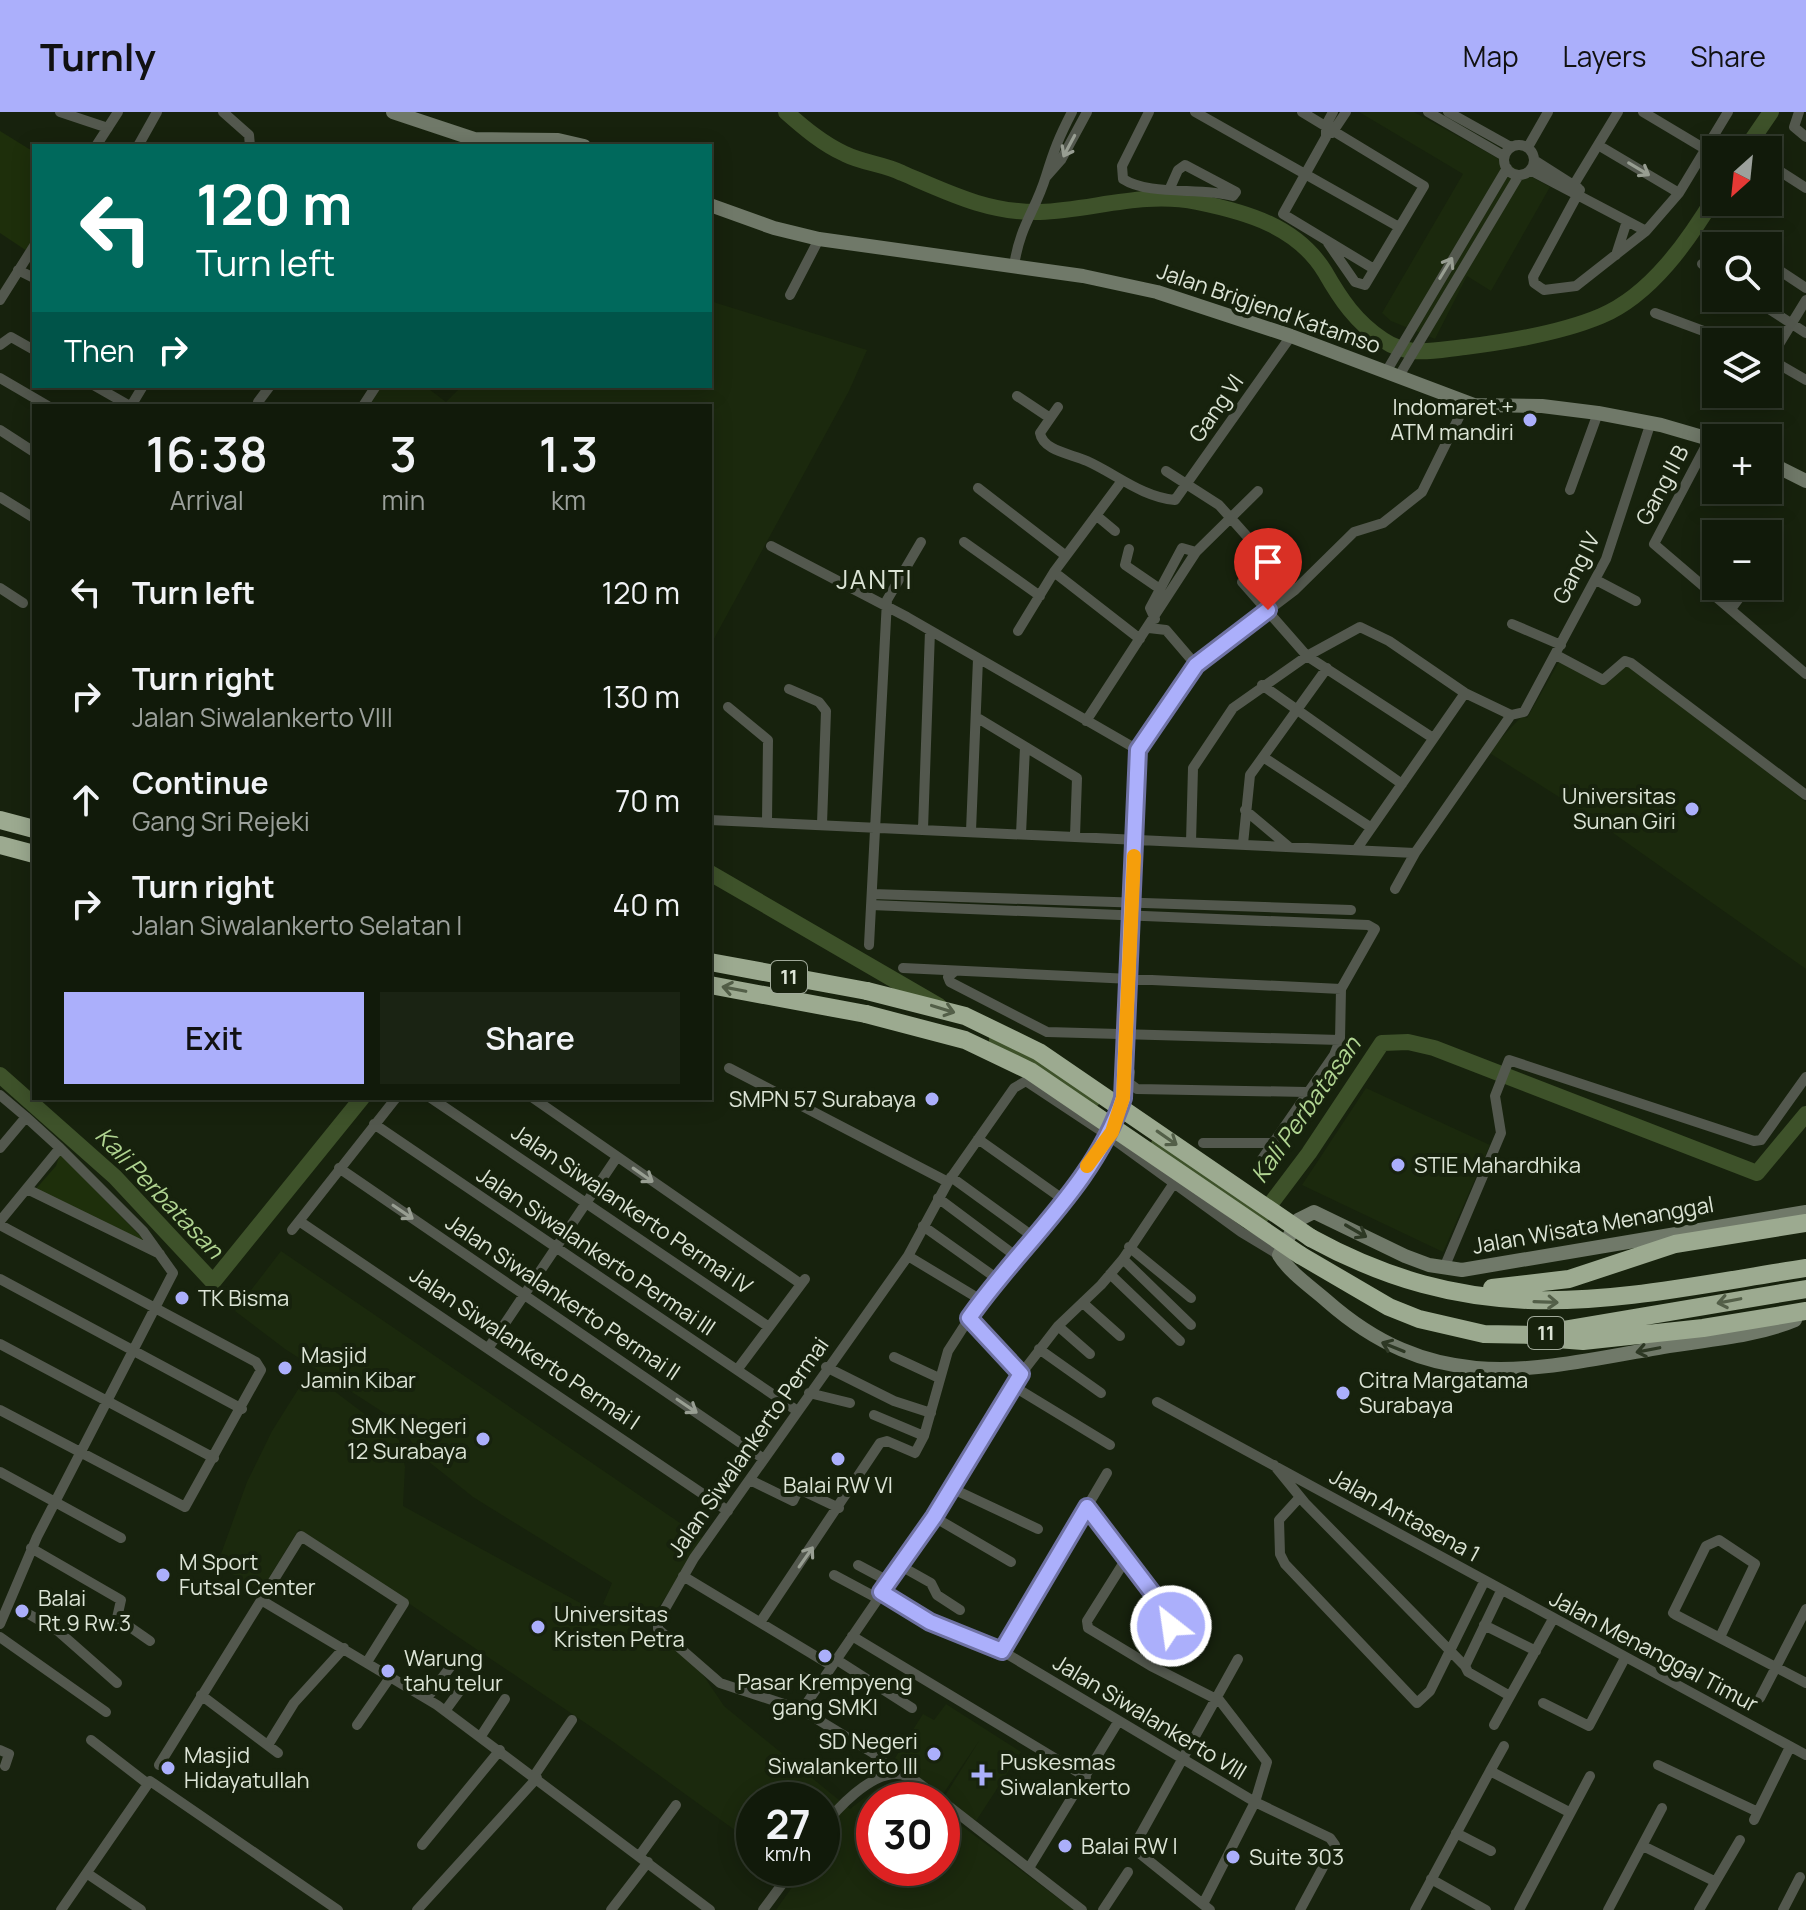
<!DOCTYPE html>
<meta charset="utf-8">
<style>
body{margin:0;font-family:Manrope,sans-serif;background:#1a2313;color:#f1f3f6;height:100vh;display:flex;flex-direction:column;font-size:30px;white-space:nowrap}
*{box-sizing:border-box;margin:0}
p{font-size:26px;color:#9ca19c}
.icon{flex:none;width:44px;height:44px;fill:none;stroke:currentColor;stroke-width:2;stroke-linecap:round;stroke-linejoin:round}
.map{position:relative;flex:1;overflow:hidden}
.panel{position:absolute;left:32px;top:292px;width:680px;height:696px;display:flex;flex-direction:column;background:#111a0a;border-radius:0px;box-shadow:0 4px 20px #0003,0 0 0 2px #30382b}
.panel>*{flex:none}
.guide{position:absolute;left:32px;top:32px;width:680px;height:244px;border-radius:0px;box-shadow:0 4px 20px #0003,0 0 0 2px #30382b;background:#00695c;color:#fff;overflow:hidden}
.needle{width:52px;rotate:207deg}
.tools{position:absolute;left:1702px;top:24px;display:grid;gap:16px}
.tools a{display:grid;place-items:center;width:80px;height:80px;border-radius:0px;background:#111a0a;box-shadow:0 4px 20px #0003,0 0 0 2px #30382b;font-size:40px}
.speed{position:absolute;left:736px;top:1670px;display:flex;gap:16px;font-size:40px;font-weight:700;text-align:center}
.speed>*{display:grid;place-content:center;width:104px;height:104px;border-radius:50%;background:#111a0a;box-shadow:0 4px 20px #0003,0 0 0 2px #30382b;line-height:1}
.speed small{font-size:20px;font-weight:400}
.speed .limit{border:12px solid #d22;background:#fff;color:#111}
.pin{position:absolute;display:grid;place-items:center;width:68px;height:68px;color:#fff;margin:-82px -34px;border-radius:50% 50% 50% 0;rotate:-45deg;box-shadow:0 0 8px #0007}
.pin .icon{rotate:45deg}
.me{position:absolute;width:88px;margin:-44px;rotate:330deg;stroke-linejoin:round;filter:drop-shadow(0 0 6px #0008)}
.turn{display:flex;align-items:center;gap:28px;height:168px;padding:0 32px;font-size:36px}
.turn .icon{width:104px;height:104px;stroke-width:2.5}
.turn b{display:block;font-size:56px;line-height:68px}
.then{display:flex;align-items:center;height:76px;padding:0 32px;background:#0003;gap:16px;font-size:30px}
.eta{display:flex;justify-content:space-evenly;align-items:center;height:136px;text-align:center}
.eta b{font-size:48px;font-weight:600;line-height:56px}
.primary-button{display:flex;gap:16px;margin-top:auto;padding:16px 32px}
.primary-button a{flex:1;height:92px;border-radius:0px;background:#abaffb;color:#111;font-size:32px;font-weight:600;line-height:92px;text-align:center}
.primary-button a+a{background:#1a2313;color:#f1f3f6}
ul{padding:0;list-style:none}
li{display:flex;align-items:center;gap:24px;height:104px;padding:0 32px}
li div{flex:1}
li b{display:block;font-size:30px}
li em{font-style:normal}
header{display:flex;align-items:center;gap:48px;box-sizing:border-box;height:112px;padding:0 40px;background:#abaffb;color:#111}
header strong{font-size:38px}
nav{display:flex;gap:44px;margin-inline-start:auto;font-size:28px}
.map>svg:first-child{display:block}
.built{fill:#1b290d}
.green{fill:#1e2f0b}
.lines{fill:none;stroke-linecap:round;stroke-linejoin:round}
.river{stroke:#3e522a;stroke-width:16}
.street{stroke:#53584e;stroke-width:10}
.secondary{stroke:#707969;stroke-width:14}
.highway{stroke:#9caa90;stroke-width:18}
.highway-bridge{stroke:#9caa90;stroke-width:18}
.oneway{stroke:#989e92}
.oneway2{stroke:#535f48}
.oneway3{stroke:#2d3824}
.route-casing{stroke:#6f72a3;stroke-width:20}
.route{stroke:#abaffb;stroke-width:14}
.slow{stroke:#f59e0b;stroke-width:14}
.poi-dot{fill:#abaffb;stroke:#17220d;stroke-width:3}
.labels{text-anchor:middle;stroke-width:8;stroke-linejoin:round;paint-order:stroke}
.shield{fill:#17220d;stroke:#a1aa9a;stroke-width:2}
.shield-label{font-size:20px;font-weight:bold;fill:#dce4d6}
.street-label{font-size:22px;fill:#dce4d6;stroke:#17220d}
.poi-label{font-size:22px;fill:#dce4d6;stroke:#17220d;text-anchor:start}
.water-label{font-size:24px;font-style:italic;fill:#b0d491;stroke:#17220d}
.quarter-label{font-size:26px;letter-spacing:2px;fill:#dce4d6;stroke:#17220d}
</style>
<header>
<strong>Turnly</strong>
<nav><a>Map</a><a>Layers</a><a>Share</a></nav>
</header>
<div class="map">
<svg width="1806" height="1798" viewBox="0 0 1806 1798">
<rect width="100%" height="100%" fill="#17220d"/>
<path class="built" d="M1359,0H1414L1550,75L1491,179L1467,164L1435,227L1391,209L1382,201L1463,62Z
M710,189L867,238L849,279L710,534V294H367L381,274H425L446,290L462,274L565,277L567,274H710Z
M1560,548L1607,572L1625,550L1806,690V857L1589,704L1488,640L1522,604L1527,606Z
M1366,976L1490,1033L1443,1140L1302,1073Z
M281,1139L705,1428L647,1512L603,1492L612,1471L473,1385L419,1342L408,1324L389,1304L285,1237L235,1199Z
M309,1260L399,1328L405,1355L403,1394L595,1499L668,1531L693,1548L724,1594L850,1697L877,1676L900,1669L926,1688H874V1756H942V1699L1074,1798H776L799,1765L787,1756H822V1688H754V1732L612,1629L299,1417L261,1479L217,1453L247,1370L272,1319Z
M946,1592L1021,1640L976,1709L943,1687L979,1629L941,1685L900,1659L895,1646L923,1602L934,1608Z"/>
<path class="green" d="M0,19L34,40V128L27,139L0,121Z
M60,1042L149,1133L34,1079L56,1054Z"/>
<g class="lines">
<path class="river" d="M786,0C804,16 823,32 845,42C863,51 884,52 902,61C949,81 988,101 1040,100C1093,98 1143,79 1197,90C1246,100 1297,114 1325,160C1341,188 1356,210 1383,228C1409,246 1436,238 1465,235C1505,230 1563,220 1601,204C1651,183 1689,128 1716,83
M1745,38L1771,0
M710,761L939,894
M997,928L1093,987
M0,963L115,1065L213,1170L362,986
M1159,1032L1260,1106L1309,1041L1382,931L1408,930L1434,936L1757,1061L1806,1002"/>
<path class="street" d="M60,0L108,16
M223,0L249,23L250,34
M1149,0L1122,54L1123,67C1149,84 1201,75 1233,84L1236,80
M1195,0L1399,115
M1302,0L1424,74L1365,173L1355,170L1328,131
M1333,0L1326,13V25L1283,102L1374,157
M1428,0L1504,44
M1448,0L1511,35
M1643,0L1705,37
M1799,0L1794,15L1806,25
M1332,21L1346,0
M1598,33L1679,81
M1504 48a15 15 0 1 1 30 0a15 15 0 1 1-30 0Z
M96,34L118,0
M138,34L157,0
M1528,35L1548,0
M1534,48L1578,76
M1530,58L1646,119
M1778,58L1806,76
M1046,65L1061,48L1087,0
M1170,76L1178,58L1185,53L1236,80
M1580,78L1533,165L1534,171L1544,178L1576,174L1646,119L1679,81L1728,0
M1570,79L1618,0
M1724,123L1741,134
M1616,143L1627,109
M1768,151L1806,176
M1702,152L1716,162
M1014,154C1020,113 1035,100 1046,64C1054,38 1059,25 1072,0
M18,158L34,166
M790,183L819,127
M1752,186L1806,221
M0,188L34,134
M1655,201L1733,230
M0,233L11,225L34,238
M1768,246L1806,268
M1770,247L1806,188
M1386,260L1507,56
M1399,264L1519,63
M0,266L48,294
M95,274L130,294
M1017,284L1050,306
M258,290L270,274
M131,294L143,274
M363,294L376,274
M1058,295L1040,321C1043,339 1072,342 1087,349C1116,362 1142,385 1175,388L1291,224
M0,318L34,340
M1710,326L1654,432L1806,562
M1166,359L1219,393L1295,478
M978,376L1066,444
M1570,378L1598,301
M0,385L34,406
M1097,404L1115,419
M964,430L1040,484
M771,434L907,505L1138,638
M1129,437L1125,453L1160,477
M1241,453L1257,438
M1273,455L1288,438
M1054,460L1140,527
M1596,468L1636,489
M1242,470L1307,544L1433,626
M0,476L23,491
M1731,497L1748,474
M1155,507L1150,496L1182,436L1196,440
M1512,512L1561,533
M1149,516L1166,518L1196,553
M1018,519L1054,460L1121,370
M1556,543L1603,568L1625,549L1631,551L1806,683
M1262,573L1402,672
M789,577L819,590L826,599L822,712
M728,595L768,628L767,709
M1511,603L1524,600L1606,447L1651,310
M976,605L1077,666L1075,724
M1086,609L1196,440L1258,379
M1263,645L1370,715
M1245,698L1289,735
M710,708L1415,741
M923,717L930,519
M971,719L978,547
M1021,722L1025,635
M1191,730L1193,656L1233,596L1307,544L1360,515L1389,529L1465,581L1511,603
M1243,732L1250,663L1327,556
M1356,738L1465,581
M1395,777L1415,741L1511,603
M872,782L1351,798
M871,793L1368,813L1375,817L1341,877L903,856
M869,833L887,488L921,430
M954,860L948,865L950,870L1047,920L1340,928
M729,956L948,1070L1014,976L1026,969L1109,1024L1241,1120L1279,1143
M1130,960L1129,971L1137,977L1306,980
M0,983L26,1005L0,1036
M431,986L769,1215
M533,986L801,1172
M374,1012L796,1298
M978,1027L1064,1088
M1203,1031H1272
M1262,1047L1334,943L1340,928L1341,877
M339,1056L764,1347
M951,1065L1035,1126
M27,1077L160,1142
M938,1086L1017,1145
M0,1109L60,1036L26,1005
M299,1109L728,1399
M0,1113L256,1250L261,1258L185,1395L0,1298
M923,1114L999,1168
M292,1118L396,986
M1129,1135L1191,1186
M908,1144L981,1188
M1123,1147L1191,1213
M1444,1156L1501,1021L1495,984L1509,948L1754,1029L1761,1028L1806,965
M1110,1162L1180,1229
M0,1167L242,1297
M1083,1191L1120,1224
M969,1206L1021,1262
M1058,1214L1090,1242
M0,1232L214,1346
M489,1235L617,1045
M1039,1237L1101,1281
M894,1245L939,1266
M826,1255L894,1289L931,1301
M737,1258L805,1167
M1013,1274L1110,1333
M809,1281L850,1291
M1157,1290L1806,1643
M874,1303L924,1324
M1274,1353L1305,1391L1465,1554
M0,1360L121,1426
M750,1368L793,1389L799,1377L839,1396
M951,1376L1038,1417
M1300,1385L1279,1408L1280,1442L1285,1452L1417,1591L1430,1579L1484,1470
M1087,1395L1126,1447L1087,1509L1088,1516L1151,1554L1220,1589L1267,1650L1255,1690L1330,1726L1335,1733L1300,1798
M934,1405L1011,1450
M31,1436L121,1488L117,1506L150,1529
M1126,1447L1172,1509L1151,1554
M858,1453L888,1469
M899,1453L931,1471L937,1483L960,1498
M834,1463L877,1486
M683,1464L832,1554
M1501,1479L1465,1554L1468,1560L1510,1584
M881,1480L930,1510L1002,1539L1255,1690L1203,1792
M261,1488L437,1593L710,1798
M25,1500L58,1519L117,1571
M761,1509L880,1331L887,1329L915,1341L924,1324L948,1239L981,1188L1056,1100L1109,1024L1123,986L1138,638L1196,553L1295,478L1354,420L1383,411L1422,380L1466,291
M0,1512L37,1425L173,1161L143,1119L60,1036
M1484,1513L1536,1539
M852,1524L1086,1665
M0,1525L106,1600
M1720,1525L1755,1452L1719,1428L1706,1434L1673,1501L1676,1503L1806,1571
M1002,1539L1107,1361
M837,1548L912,1596
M201,1583L278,1641
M427,1586L451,1554
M1760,1586L1806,1497
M1543,1591L1589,1614L1625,1546
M802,1598L934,1405L1021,1262L1058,1214L1101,1173L1123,1147L1174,1071
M445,1599L464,1573L471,1577
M357,1613L391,1564
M1494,1613L1553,1507
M481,1624L505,1587
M91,1628L148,1672
M268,1633L294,1591L344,1536
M1504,1634L1490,1659L1569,1700
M0,1638L9,1642L5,1654
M159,1653L301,1424L404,1491L367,1550
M1658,1653L1758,1700
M897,1662L873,1641L802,1598L720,1571L658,1517V1509L694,1446L908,1144L948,1070
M534,1664L572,1608
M942,1689L1082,1798
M1754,1708L1790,1635
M822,1717C836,1697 870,1661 897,1662C912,1662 929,1680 940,1688
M1456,1721L1491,1739
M422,1733L500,1638
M1643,1734L1714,1769
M640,1743L676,1693
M1029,1756L1118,1610
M88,1762L141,1798
M1431,1767L1486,1798
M61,1798L150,1669L338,1798
M417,1798L537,1666
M611,1798L648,1750
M763,1798L794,1756
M1103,1798L1128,1760
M1210,1798L1133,1736L1238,1547
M1415,1798L1490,1659
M1519,1798L1590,1664
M1608,1798L1662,1696
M1699,1798L1740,1728
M1783,1798L1800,1765"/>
<path class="secondary" d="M393,0L474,27L558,28L584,34
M710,93L774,116L819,127L1083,164L1157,180L1291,224L1474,293L1542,294L1598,301L1661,313L1716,329
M1768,350L1806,369
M1795,1208C1755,1225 1705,1228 1663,1235C1534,1258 1436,1285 1327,1189C1311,1175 1290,1161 1279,1143L1298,1108L1314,1100L1405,1144L1429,1153L1462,1158L1806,1100"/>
<path class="highway" d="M0,708L34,717
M0,733L34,742
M710,850L867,879
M710,873L866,902
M1311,1126C1488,1223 1619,1185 1806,1156
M1300,1143L1389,1195L1419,1207L1484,1222L1533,1223L1806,1177
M1492,1176L1569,1167L1675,1132L1806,1111
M1544,1226L1583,1229L1703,1216L1806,1199"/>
<path class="highway-bridge" d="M867,879L965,904L1039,940L1311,1126
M866,902L965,928L1030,959L1300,1143"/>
</g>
<defs><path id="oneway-shaft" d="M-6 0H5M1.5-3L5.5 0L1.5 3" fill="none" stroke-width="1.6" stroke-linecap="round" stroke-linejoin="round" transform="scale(2)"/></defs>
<g class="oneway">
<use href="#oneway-shaft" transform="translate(1069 34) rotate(118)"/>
<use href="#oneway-shaft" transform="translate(1639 57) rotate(31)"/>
<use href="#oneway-shaft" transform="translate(1446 156) rotate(-59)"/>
<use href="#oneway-shaft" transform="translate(643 1063) rotate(35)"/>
<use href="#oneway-shaft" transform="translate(403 1100) rotate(34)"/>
<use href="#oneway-shaft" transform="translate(687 1294) rotate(34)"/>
<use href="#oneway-shaft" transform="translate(806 1445) rotate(-55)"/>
</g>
<g class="oneway2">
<use href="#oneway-shaft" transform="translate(734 877) rotate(-169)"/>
<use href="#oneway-shaft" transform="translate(943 897) rotate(17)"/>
<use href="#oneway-shaft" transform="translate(1167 1026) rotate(35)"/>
<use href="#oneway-shaft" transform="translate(1729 1189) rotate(169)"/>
<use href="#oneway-shaft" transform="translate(1546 1190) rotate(2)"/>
</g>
<g class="oneway3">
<use href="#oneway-shaft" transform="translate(1356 1119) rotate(30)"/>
<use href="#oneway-shaft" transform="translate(1393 1235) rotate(-158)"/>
<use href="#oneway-shaft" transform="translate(1648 1238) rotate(169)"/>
</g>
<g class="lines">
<g class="route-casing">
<path id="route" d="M1171,1514L1170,1504L1087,1395L1002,1539L930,1510L881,1480L934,1405L1021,1262L969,1206C1020,1133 1095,1072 1123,986L1138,638L1196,553L1268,498"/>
</g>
<use href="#route" class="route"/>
<path class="slow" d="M1087,1054L1112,1020L1123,986L1134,744"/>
</g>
<g class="poi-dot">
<circle cx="1530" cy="308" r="8"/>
<circle cx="1692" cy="697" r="8"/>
<circle cx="932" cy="987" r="8"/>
<circle cx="1398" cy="1053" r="8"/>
<circle cx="182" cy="1186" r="8"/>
<circle cx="285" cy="1256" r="8"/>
<circle cx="1343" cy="1281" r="8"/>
<circle cx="483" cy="1327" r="8"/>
<circle cx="838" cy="1347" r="8"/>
<circle cx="163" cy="1463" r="8"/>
<circle cx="22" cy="1499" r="8"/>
<circle cx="538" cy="1515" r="8"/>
<circle cx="825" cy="1544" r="8"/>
<circle cx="388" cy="1559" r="8"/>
<circle cx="934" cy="1642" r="8"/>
<circle cx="168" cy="1656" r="8"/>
<path d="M978 1651h8v8h8v8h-8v8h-8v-8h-8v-8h8z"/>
<circle cx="1065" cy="1734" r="8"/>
<circle cx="1233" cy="1745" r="8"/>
</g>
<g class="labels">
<g class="shield">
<rect x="771" y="849" width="36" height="32" rx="6"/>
<rect x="1528" y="1205" width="36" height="32" rx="6"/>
</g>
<g class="shield-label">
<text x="789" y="872">11</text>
<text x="1546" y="1228">11</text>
</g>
<g class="street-label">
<text transform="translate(1269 196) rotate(19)" y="8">Jalan Brigjend Katamso</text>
<text transform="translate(1216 296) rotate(-55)" y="8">Gang VI</text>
<text transform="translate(1662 373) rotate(-62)" y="8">Gang II B</text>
<text transform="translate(1576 456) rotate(-63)" y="8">Gang IV</text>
<text transform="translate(632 1097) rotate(34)" y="8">Jalan Siwalankerto Permai IV</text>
<text transform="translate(1593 1113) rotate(-10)" y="8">Jalan Wisata Menanggal</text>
<text transform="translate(596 1139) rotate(34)" y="8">Jalan Siwalankerto Permai III</text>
<text transform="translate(563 1185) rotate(34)" y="8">Jalan Siwalankerto Permai II</text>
<text transform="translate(525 1236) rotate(34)" y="8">Jalan Siwalankerto Permai I</text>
<text transform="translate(748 1335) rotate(-55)" y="8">Jalan Siwalankerto Permai</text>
<text transform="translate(1405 1403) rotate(29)" y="8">Jalan Antasena 1</text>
<text transform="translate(1654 1539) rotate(28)" y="8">Jalan Menanggal Timur</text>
<text transform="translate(1150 1605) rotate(31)" y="8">Jalan Siwalankerto VIII</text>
</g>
<g class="poi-label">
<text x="1514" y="303" text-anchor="end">Indomaret +<tspan x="1514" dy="25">ATM mandiri</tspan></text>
<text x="1676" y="692" text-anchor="end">Universitas<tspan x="1676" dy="25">Sunan Giri</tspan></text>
<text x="916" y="995" text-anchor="end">SMPN 57 Surabaya</text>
<text x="1414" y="1061">STIE Mahardhika</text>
<text x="198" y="1194">TK Bisma</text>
<text x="301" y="1251">Masjid<tspan x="301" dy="25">Jamin Kibar</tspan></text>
<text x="1359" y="1276">Citra Margatama<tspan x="1359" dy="25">Surabaya</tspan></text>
<text x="467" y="1322" text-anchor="end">SMK Negeri<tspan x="467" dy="25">12 Surabaya</tspan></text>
<text x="838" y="1381" text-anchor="middle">Balai RW VI</text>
<text x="179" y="1458">M Sport<tspan x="179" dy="25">Futsal Center</tspan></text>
<text x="38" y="1494">Balai<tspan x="38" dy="25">Rt.9 Rw.3</tspan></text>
<text x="554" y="1510">Universitas<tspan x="554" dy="25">Kristen Petra</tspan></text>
<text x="404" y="1554">Warung<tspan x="404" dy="25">tahu telur</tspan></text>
<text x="825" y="1578" text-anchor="middle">Pasar Krempyeng<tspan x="825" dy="25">gang SMKI</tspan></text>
<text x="918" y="1637" text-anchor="end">SD Negeri<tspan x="918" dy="25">Siwalankerto III</tspan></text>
<text x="184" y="1651">Masjid<tspan x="184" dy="25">Hidayatullah</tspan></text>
<text x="1000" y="1658">Puskesmas<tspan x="1000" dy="25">Siwalankerto</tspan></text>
<text x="1081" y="1742">Balai RW I</text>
<text x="1249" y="1753">Suite 303</text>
</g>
<g class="water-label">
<text transform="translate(1306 998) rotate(-55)" y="8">Kali Perbatasan</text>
<text transform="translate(159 1081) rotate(46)" y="8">Kali Perbatasan</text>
</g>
<g class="quarter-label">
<text x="875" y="477">JANTI</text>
</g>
</g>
</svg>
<div class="tools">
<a><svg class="needle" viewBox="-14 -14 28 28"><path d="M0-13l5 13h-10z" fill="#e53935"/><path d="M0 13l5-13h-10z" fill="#9ca19c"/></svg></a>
<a><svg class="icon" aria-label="search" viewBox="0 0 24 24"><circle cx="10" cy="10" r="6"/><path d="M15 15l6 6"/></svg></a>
<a><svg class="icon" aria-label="layers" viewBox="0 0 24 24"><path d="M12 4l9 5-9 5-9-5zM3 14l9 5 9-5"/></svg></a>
<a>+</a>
<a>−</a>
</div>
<div class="speed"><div>27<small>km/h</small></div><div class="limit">30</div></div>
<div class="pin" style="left:1268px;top:498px;background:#d93025"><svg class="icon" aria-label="arrive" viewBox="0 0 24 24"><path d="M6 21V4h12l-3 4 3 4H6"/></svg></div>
<svg class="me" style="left:1171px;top:1514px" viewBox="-20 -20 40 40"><circle r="17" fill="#abaffb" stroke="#fff" stroke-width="3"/><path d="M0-11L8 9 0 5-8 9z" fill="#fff"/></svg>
<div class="guide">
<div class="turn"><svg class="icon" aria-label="left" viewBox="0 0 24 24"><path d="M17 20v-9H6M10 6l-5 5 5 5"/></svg><div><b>120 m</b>Turn left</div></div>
<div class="then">Then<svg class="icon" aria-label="right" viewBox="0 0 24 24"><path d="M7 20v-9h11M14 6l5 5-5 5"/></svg></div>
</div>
<section class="panel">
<div class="eta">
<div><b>16:38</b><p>Arrival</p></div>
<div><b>3</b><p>min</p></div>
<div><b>1.3</b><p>km</p></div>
</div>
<ul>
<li><svg class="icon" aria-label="left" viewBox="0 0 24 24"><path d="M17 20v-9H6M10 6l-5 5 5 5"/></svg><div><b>Turn left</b></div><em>120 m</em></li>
<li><svg class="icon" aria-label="right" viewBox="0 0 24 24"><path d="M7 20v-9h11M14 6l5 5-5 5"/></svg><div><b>Turn right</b><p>Jalan Siwalankerto VIII</p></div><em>130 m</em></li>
<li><svg class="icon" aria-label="ahead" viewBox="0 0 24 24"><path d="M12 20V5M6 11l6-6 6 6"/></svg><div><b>Continue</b><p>Gang Sri Rejeki</p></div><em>70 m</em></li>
<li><svg class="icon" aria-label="right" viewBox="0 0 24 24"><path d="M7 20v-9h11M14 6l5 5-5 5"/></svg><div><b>Turn right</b><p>Jalan Siwalankerto Selatan I</p></div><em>40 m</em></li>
</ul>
<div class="primary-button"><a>Exit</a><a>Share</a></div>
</section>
</div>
